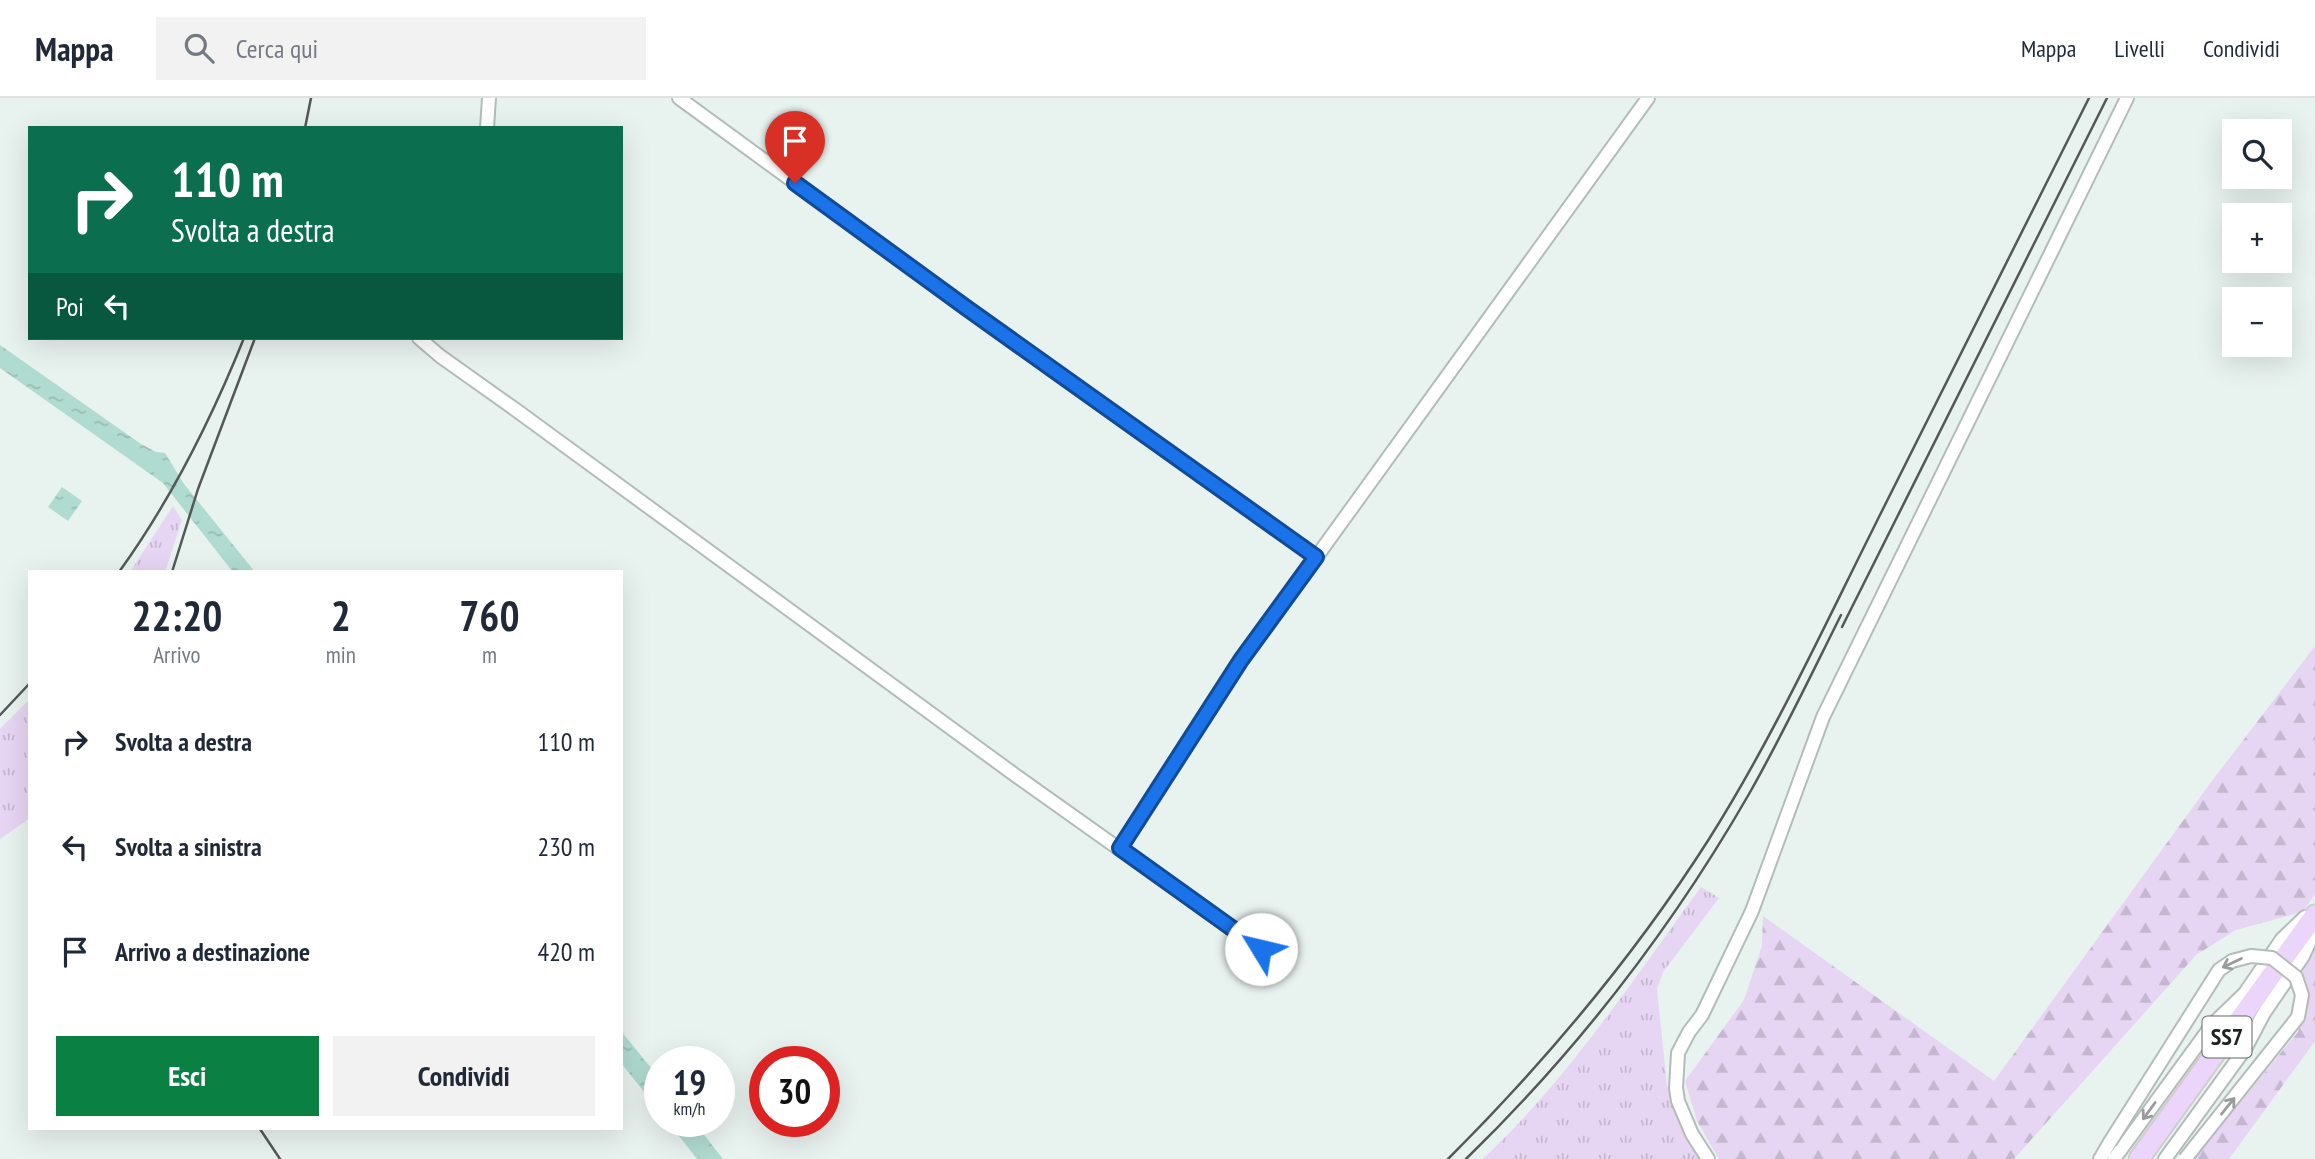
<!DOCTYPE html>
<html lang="it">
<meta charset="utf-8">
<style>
body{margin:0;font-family:"PT Sans Narrow",sans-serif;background:#f2f2f3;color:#1f2937;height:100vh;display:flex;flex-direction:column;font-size:26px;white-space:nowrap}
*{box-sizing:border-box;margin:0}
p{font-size:23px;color:#747a83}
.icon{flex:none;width:38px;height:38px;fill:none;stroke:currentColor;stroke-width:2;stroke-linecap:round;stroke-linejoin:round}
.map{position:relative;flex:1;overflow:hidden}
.details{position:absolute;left:28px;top:472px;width:595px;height:560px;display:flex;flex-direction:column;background:#fff;border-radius:0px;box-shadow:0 7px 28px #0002}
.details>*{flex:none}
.hud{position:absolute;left:28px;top:28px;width:595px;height:214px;border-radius:0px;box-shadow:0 7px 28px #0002;background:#0b6e4f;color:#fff;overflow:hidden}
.fabs{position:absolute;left:2222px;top:21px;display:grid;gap:14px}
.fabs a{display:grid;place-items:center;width:70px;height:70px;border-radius:0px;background:#fff;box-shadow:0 7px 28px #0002;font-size:35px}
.speed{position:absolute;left:644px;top:948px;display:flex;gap:14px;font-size:35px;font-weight:700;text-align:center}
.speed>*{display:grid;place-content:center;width:91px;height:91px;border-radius:50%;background:#fff;box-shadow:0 7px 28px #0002;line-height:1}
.speed small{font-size:18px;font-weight:400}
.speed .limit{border:10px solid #d22;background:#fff;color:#111}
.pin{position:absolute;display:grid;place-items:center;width:60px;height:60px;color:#fff;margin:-72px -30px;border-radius:50% 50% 50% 0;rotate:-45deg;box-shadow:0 0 7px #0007}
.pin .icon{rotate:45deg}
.me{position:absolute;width:77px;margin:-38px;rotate:306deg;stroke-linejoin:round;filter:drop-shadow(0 0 5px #0008)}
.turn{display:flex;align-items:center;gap:24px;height:147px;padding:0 28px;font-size:32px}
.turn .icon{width:91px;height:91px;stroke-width:2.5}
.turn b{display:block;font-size:49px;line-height:60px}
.then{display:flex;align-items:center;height:66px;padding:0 28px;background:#0003;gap:14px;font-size:26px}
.eta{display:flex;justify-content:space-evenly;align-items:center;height:119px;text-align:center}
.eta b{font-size:42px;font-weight:700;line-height:49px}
.button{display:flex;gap:14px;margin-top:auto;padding:14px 28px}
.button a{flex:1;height:80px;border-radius:0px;background:#0b8043;color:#fff;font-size:28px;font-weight:700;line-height:80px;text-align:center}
.button a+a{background:#f2f2f3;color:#1f2937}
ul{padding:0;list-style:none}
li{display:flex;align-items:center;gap:21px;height:105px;padding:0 28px}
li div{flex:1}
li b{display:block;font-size:26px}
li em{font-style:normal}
header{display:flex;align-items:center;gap:42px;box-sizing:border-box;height:98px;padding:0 35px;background:#fff;border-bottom:2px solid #e0e1e3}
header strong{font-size:33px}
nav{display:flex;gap:38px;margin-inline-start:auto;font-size:24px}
.search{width:490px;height:63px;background:#f2f2f3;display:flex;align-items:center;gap:18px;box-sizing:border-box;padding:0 24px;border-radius:0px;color:#747a83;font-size:26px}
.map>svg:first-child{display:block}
.grass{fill:url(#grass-tufts)}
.forest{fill:url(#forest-firs)}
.water{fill:url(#water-ripples)}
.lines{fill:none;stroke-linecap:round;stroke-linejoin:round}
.minor-casing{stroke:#b3bcb9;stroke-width:16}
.primary-casing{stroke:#cecece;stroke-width:23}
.minor{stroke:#fff;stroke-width:12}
.primary{stroke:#ecd5fb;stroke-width:19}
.rail{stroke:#545958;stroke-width:2.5}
.minor-bridge-casing{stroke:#b3bcb9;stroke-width:16;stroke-linecap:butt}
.minor-bridge{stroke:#fff;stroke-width:12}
.oneway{stroke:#9a9c9b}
.route-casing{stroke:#114b97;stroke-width:18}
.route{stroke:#1a73e8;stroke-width:12}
.labels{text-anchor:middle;stroke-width:7;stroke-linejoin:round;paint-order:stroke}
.shield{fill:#fff;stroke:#626464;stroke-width:2}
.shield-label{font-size:24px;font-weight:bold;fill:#1e2221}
</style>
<header>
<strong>Mappa</strong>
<div class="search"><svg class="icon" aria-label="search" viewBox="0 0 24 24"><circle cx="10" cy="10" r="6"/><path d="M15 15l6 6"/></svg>Cerca qui</div>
<nav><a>Mappa</a><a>Livelli</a><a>Condividi</a></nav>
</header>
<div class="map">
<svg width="2315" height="1061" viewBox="0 0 2315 1061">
<defs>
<pattern id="grass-tufts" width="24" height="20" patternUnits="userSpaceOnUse" patternTransform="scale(1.75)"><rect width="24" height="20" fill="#e6d5f3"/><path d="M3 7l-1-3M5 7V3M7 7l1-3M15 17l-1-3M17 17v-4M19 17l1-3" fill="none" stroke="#c5b7d0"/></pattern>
<pattern id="forest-firs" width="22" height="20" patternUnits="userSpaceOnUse" patternTransform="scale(1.75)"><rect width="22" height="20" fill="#e6d5f3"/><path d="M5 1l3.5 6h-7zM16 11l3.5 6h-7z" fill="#c5b7d0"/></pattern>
<pattern id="water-ripples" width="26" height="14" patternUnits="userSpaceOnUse" patternTransform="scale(1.75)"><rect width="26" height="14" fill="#b0dbd0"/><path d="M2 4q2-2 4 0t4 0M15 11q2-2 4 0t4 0" fill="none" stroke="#97bcb2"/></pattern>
</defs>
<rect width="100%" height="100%" fill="#e8f2ef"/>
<path class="grass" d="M173,408L182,422L165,474H130Z
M30,601V720L0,741V631Z
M1701,789L1719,800L1663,874L1657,891L1667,988L1702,1061H1483C1568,981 1633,882 1701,789Z"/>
<path class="forest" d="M2315,548V796L2302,814L2236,832L2196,857L2014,1061H1719L1697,1023L1685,983L1744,902L1762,848L1763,818L1994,983L2209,687Z
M2315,850V943L2229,1061H2193L2298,934L2308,899L2298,875Z"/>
<path class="water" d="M0,247L141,346L156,354L165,355L184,386L255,474H233L163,385L0,270Z
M62,389L82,403L68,423L48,409Z
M621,933L660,981V1014L621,965Z
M668,1024H694L723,1061H697Z"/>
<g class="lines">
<g class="minor-casing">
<path id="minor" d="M679,0L968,211L1316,459
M487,30L489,0
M419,240L440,258L516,312L1015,677L1260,851
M1120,750L1242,562L1648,0
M1708,1061L1692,1036L1678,1003L1676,990L1678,955L1689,934L1702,917L1752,813L1823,619L2127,0
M2100,1061L2110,1044
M2114,1061L2212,927L2245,895L2282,841L2305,819
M2165,1061L2245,951L2264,915L2303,858L2315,832"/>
</g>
<g class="primary-casing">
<path id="primary" d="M2139,1061L2315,817"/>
</g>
<use href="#minor" class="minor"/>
<use href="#primary" class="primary"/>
<path class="rail" d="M305,30L311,0
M119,474C171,402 211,322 244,240
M172,474L198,391L255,240
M1842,529L2107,0
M0,617L30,585
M260,1031L280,1061
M1448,1061C1546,963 1634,859 1709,741C1771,643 1821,535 1873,431C1944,287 2017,144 2089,0
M1466,1061C1577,953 1672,830 1749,696C1782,638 1811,577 1841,517"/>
<g class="minor-bridge-casing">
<path id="minor-bridge" d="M2110,1044L2219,872L2232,863L2251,858L2272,860L2296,879L2302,897L2298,919L2185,1061"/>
</g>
<use href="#minor-bridge" class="minor-bridge"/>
</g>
<defs><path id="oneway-shaft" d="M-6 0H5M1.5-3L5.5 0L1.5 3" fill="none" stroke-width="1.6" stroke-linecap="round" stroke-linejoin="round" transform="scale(1.75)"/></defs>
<g class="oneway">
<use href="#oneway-shaft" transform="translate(2232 865) rotate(154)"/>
<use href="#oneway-shaft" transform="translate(2228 1008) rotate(-51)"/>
<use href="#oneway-shaft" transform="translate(2149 1013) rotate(126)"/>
</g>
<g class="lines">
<g class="route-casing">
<path id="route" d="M795,85L968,211L1316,459L1241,562L1120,750L1261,851"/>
</g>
<use href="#route" class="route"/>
</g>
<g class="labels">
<rect class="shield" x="2202.5" y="918.5" width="49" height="41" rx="5"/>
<g class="shield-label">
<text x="2227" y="947">SS7</text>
</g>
</g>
</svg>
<div class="fabs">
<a><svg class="icon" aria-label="search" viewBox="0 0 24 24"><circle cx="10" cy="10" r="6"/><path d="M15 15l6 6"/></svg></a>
<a>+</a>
<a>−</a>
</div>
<div class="speed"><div>19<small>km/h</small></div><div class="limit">30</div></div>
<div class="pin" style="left:795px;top:85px;background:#d93025"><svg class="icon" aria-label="arrive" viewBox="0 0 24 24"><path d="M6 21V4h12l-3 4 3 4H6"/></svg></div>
<svg class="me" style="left:1261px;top:851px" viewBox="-20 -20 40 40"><circle r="19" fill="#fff"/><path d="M0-13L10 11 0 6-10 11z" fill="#1a73e8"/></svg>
<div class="hud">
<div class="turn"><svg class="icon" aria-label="right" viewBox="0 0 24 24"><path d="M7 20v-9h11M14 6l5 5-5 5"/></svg><div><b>110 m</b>Svolta a destra</div></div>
<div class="then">Poi<svg class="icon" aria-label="left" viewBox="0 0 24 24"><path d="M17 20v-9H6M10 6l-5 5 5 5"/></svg></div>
</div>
<section class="details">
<div class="eta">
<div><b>22:20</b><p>Arrivo</p></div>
<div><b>2</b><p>min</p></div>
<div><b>760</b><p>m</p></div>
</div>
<ul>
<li><svg class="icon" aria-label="right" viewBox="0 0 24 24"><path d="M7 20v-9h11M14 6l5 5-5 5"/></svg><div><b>Svolta a destra</b></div><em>110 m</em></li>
<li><svg class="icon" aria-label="left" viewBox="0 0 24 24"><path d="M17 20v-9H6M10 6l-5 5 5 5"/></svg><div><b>Svolta a sinistra</b></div><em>230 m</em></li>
<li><svg class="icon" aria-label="arrive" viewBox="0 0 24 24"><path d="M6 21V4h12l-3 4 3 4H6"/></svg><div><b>Arrivo a destinazione</b></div><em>420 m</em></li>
</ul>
<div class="button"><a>Esci</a><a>Condividi</a></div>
</section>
</div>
